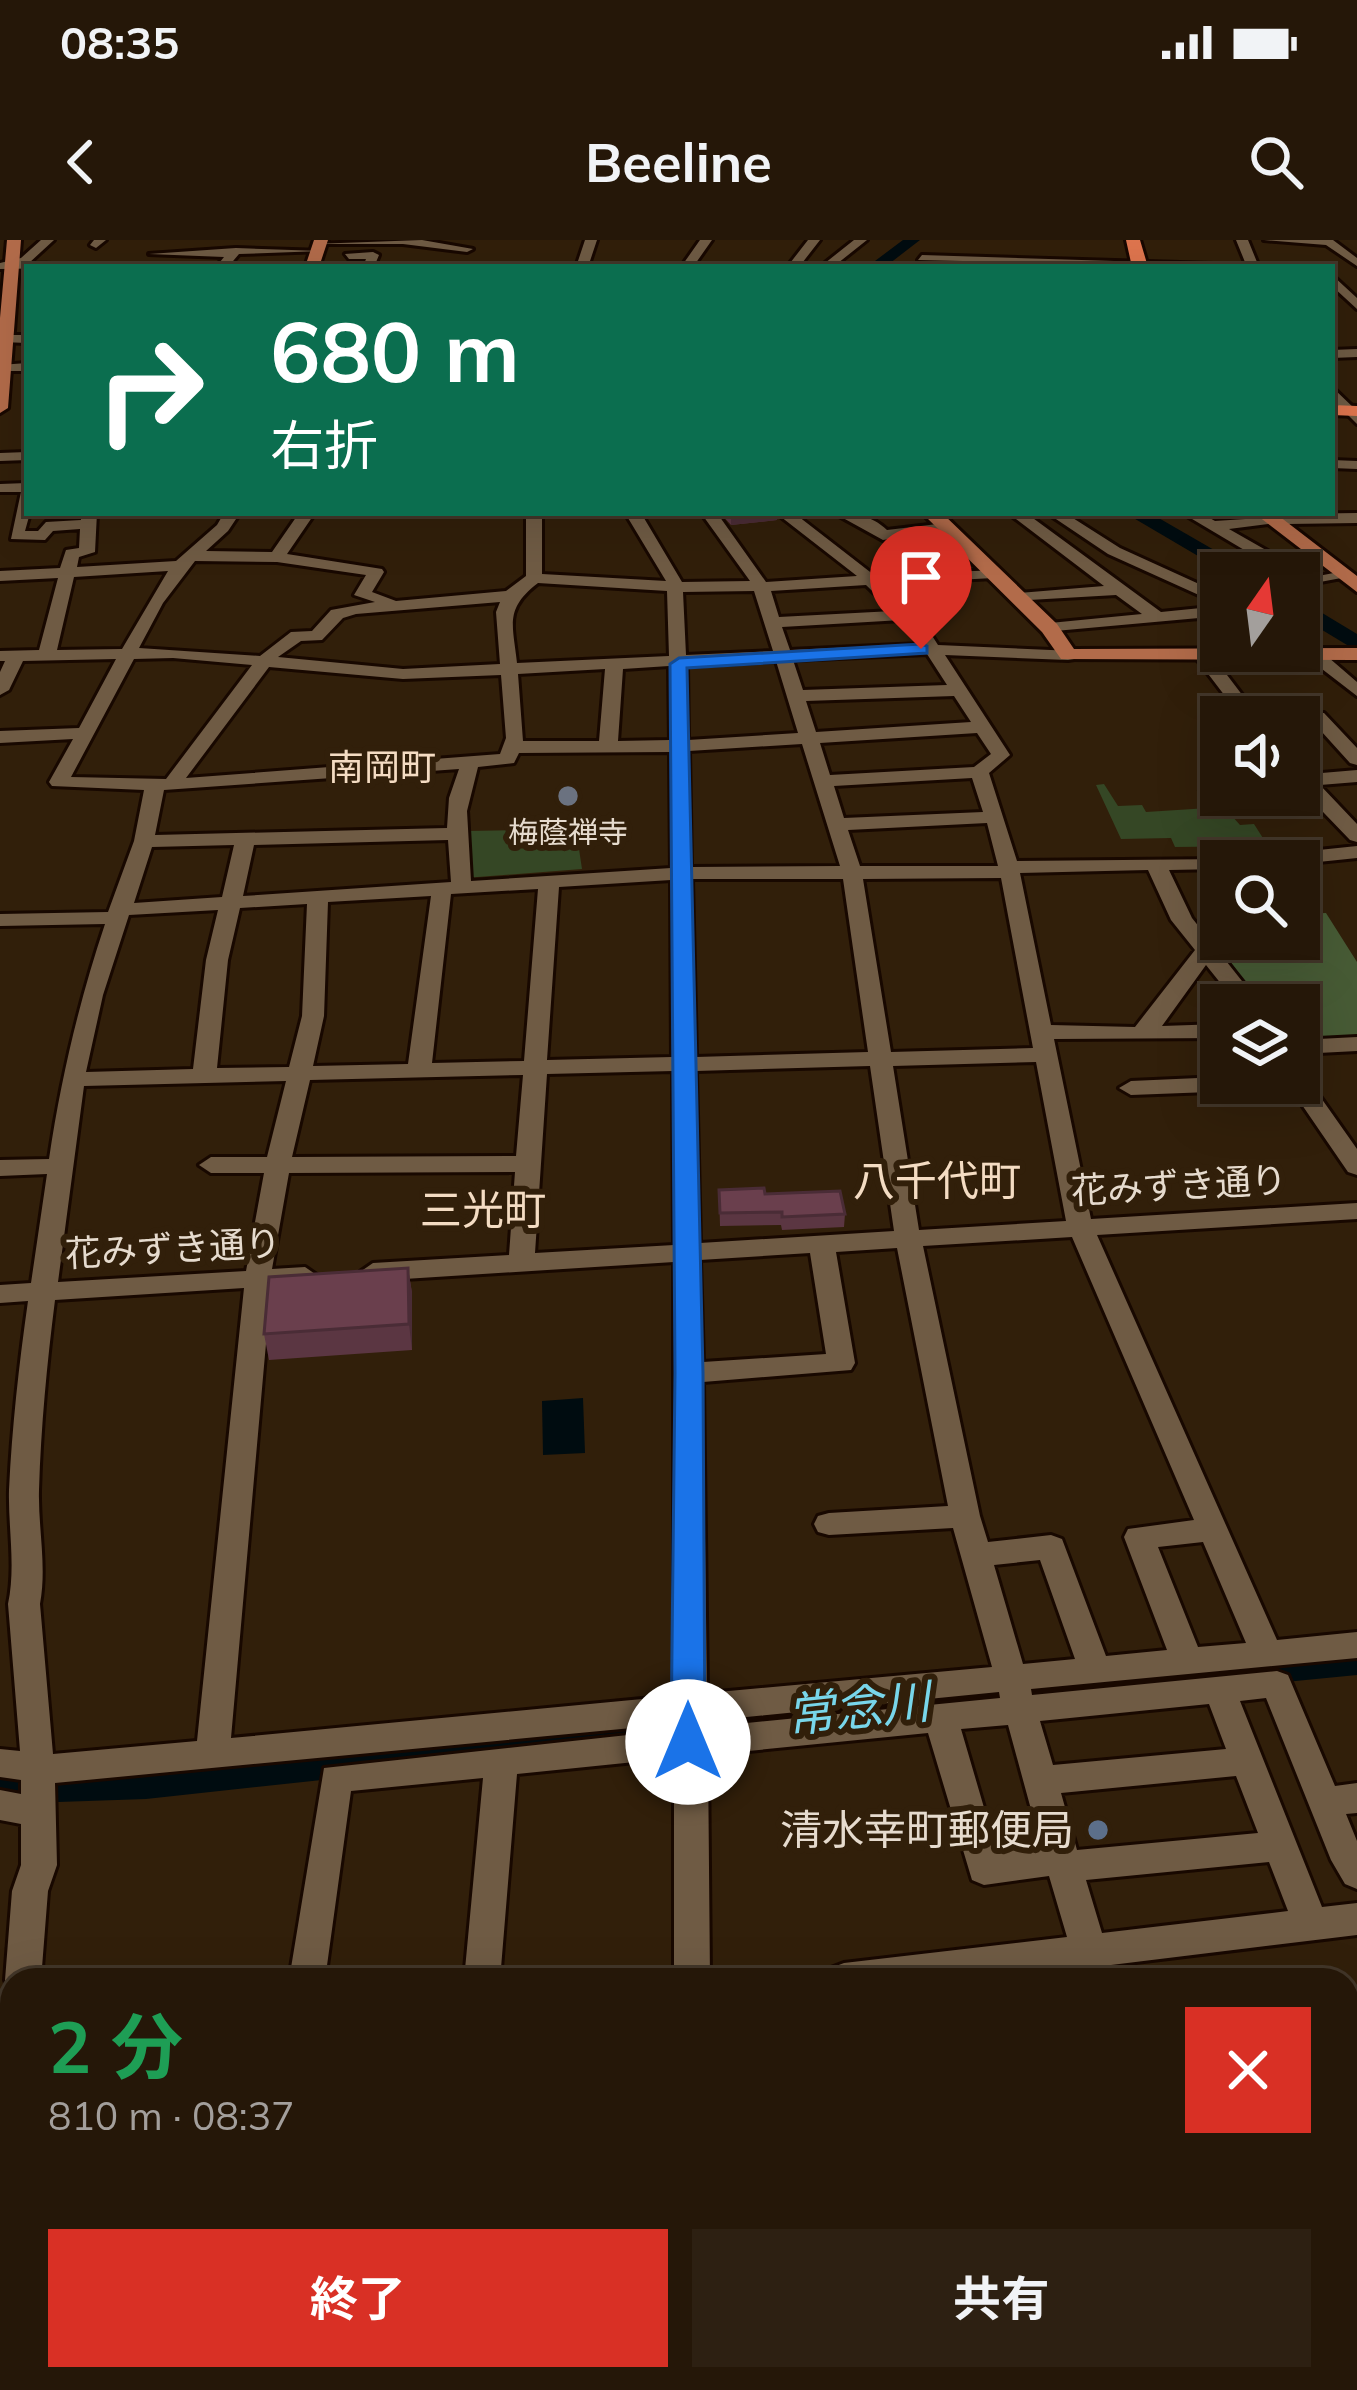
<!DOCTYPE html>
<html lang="ja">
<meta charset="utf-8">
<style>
body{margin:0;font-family:Mulish,"Noto Sans JP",sans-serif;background:#2d2012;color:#f1f3f6;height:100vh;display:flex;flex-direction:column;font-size:45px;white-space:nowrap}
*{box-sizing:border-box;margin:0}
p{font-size:39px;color:#a39f9c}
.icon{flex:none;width:66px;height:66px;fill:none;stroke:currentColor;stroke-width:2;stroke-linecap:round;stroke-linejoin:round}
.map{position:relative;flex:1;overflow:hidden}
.sheet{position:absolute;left:0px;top:1728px;width:1359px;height:423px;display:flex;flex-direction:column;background:#251708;border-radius:36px 36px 0 0;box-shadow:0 12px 48px #0002,0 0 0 3px #423629}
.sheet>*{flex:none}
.guide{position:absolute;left:24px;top:24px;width:1311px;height:252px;border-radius:0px;box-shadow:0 12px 48px #0002,0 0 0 3px #423629;background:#0b6e4f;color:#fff;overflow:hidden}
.needle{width:78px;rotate:14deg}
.controls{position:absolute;left:1200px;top:312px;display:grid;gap:24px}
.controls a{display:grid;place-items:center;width:120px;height:120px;border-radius:0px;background:#251708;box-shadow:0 12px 48px #0002,0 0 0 3px #423629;font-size:60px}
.pin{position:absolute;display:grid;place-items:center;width:102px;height:102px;color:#fff;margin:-123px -51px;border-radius:50% 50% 50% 0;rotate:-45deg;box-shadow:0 0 12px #0007}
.pin .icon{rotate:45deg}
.me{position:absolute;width:132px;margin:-66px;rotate:0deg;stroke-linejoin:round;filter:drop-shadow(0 0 9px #0008)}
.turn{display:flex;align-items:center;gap:42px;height:252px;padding:0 48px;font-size:54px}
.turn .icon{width:156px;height:156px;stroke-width:2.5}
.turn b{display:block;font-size:84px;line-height:102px}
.round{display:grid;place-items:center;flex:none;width:126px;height:126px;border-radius:0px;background:#2d2012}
.headline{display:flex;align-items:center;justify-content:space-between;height:204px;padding:0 48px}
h1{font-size:72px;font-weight:700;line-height:90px;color:#1e9e55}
.button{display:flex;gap:24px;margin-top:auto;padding:24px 48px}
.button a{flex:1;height:138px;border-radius:0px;background:#d93025;color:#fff;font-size:48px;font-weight:700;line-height:138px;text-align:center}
.button a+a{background:#2d2012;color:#f1f3f6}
.status{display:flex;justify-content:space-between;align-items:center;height:84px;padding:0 60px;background:#251708;direction:ltr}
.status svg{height:33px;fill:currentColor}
header{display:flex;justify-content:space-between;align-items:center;height:156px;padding:0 48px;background:#251708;font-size:54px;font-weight:700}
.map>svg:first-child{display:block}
.green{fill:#354725}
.forest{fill:#475b35}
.water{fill:#000c10}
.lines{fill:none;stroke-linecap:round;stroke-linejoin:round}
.river{fill:#000c10;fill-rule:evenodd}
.minor-casing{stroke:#180800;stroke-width:6}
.major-casing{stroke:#180800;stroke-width:6}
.highway-casing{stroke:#180800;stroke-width:6}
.minor{fill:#6f5b44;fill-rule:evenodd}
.major{fill:#b26b4a;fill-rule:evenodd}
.highway{fill:#df754e;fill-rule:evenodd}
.wall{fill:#5b3642}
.shaded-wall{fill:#4a2c36}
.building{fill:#6a3f4d;stroke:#4a2c36;stroke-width:3}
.route{fill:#1a73e8;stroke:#114b97;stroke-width:3}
.worship-dot{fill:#6b7280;stroke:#311f0a;stroke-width:4.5}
.service-dot{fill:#5c6f8a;stroke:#311f0a;stroke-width:4.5}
.labels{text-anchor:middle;stroke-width:12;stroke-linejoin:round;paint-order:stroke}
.far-poi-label{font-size:30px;fill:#e6dbce;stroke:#311f0a}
.far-quarter-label{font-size:36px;fill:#f4dcc3;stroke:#311f0a}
.street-label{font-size:36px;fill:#e6dbce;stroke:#311f0a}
.quarter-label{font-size:42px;fill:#f4dcc3;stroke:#311f0a}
.near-poi-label{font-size:42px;fill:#e6dbce;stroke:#311f0a;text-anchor:end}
.near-water-label{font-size:48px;font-style:italic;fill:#78d6ea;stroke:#311f0a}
</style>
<div class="status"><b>08:35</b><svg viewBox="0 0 49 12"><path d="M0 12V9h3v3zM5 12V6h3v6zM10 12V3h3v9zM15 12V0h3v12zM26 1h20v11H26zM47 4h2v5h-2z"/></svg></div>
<header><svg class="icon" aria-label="back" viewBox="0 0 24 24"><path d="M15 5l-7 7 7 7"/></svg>Beeline<svg class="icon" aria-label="search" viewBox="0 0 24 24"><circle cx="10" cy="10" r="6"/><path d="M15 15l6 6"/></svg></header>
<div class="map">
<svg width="1357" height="2150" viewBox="0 0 1357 2150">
<rect width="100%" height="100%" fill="#311f0a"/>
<path class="green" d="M1104,544L1118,566L1142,565L1146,572L1224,567L1240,585L1254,584L1268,606L1175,607L1171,598L1121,599L1096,545Z
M576,589L582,629L465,638L467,591Z"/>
<path class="forest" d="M1326,673L1357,722V797L1299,799V765H1262L1198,678L1221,677V699H1299V674Z"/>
<path class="water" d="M583,1158L585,1213L543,1215L542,1161Z"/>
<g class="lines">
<path class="river" d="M903,0H920L885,27H867Z
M1125,273H1150L1254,333H1227Z
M1299,359L1357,394V411L1299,376Z
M1357,1401V1435L786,1490L771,1485L764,1472L771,1459L786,1454Z
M683,1465L699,1470L705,1483L699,1496L683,1501L146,1559L0,1564V1526L146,1521Z"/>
<g class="minor-casing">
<path id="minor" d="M41,0H54L29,23L119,27L0,29V23L21,18Z
M94,0H106L96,8L90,5Z
M422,0L473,9L467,12L403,4H313Z
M585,0H597L588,27H576Z
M700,0H712L693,27H681Z
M808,0H820L799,27H787Z
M854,0H867L833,27H820Z
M1236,0H1248L1259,27H1247Z
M1264,0H1333L1357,18V26L1326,5Z
M236,8L322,11L239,14L228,27H216L224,17L149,14Z
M373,12L379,15L374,27H344L364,24L366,19H349L345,14Z
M922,15L1213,24L1219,27L918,20Z
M1332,35L1357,58V69L1332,46Z
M6,95H27V103L2,102Z
M1357,109V117L1332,118V110Z
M27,123V131H0V125Z
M1332,147L1357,171V184L1332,159Z
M27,212V220L0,221V213Z
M1332,220L1357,221V229L1332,228Z
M27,243L30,273L25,291H38L46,282L81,280V273H97L95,312L79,317L77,327L176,321L217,285L224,273H240L228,291L206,311L272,312L299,273H315L287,314L382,329L384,332L372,352L396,361L506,351L526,336V273H542V334L666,341L625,273H641L682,342L750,341L701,273H717L766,342L857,336L776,273H794L874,335L999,330L1001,333L993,338L884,344L922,380L938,405L1074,411V419L1068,420L945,415L1010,515L989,533L1017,621L1228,619L1221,621V629L1169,630L1192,678L1261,765H1238L1206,725L1162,786L1221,784V798L1054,799L1091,979L1357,963V979L1097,995L1277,1400L1357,1392V1418L1031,1449L1032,1455L1277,1431L1288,1435L1335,1546L1357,1543V1573L1346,1574L1357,1601V1649L1345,1644L1331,1620L1266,1458L1240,1461L1322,1667L1357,1663V1695L1111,1725L1115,1740H1079L1076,1729L986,1740H826L831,1728L844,1723L1067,1697L1049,1636L984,1645L972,1640L928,1493L708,1515L710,1740H674V1518L517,1534L500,1740H464L483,1538L351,1551L325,1740H289L324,1528L674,1490V1484L55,1543L57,1625L48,1651L41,1740H12L10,1752L5,1740L12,1651L21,1625V1584L0,1580V1550L21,1554V1540L0,1537V1509L20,1511L8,1364C16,1326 8,1288 9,1250C12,1187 19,1124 28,1061L0,1063V1045L31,1043L47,934L0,936V920L49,919C61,838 79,762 105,684L0,686V674L108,672L134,601L144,550L52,546L49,542L73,499L0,503V491L79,488L116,419L23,421L9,450L0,455V432L5,421H0V411L39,410L58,338L0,341V331L60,328L66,310L79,308L80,289L53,291L45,300L11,299L21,252H0V244ZM195,321L277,322L366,335L354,355L375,362L331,370L312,391L291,392L260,416L139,408L163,363ZM168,331L122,409L57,410L74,337ZM538,343L667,351L669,416L517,423C513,385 504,369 538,343ZM866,345L893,371L779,377L771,351ZM754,351L773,411L686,415L683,352ZM500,362L496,372L500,424L403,429L278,417L301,401L322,400L343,378L356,374ZM902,380L920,404L790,410L782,387ZM927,414L947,445L803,450L793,420ZM173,418L252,425L166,539L71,537L134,419ZM776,421L798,493L688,500L687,426ZM669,426L670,500L618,501L623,429ZM269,427L403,439L501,435L506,498L500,514L186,538ZM605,429L599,501H523L518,434ZM954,456L971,482L816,492L806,461ZM977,493L991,514L974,527L830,535L820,503ZM802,504L840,626L691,627L689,511ZM670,512L671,628L471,641L467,571L478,527L514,523L519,513ZM459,529L449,558L447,588L155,595L164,550ZM972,538L983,572L844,578L834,546ZM987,583L998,626H860L848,590ZM448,600L451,642L243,656L254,605ZM234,605L222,657L134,663L152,607ZM1148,630L1171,680L1195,710L1135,787L1051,785L1020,633ZM1001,638L1033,808L891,812L863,639ZM692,639H843L868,812L696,817ZM671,640L672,817L547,820L559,647ZM538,649L524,821L432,823L451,654ZM431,656L408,824L313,826L324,776L328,662ZM307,664L302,776L289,827L217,828L228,720L240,668ZM218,670L206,720L193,829L86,832L103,755L129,675ZM1036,822L1066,981L919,990L893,826ZM870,826L894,991L700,1003L696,831ZM673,831L674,1005L535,1013L547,834ZM523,835L516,916L292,917L310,840ZM286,841L267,917H211L199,925L211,933H264L246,1031L58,1042L84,846ZM515,932L509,1015L373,1023L360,1032L373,1041L674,1022V1456L231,1498L271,1047L305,1045L318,1036L305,1027L272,1029L289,933ZM1072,997L1194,1280L1128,1289L1124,1297L1167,1410L1106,1416L1062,1299L1051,1295L988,1302L980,1276L923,1006ZM897,1008L948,1266L829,1273L818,1276L814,1284L818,1292L829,1295L953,1288L992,1427L707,1453L703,1142L851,1130L855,1123L836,1012ZM810,1013L826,1114L703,1122L700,1020ZM244,1048L197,1501L53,1514L40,1364C47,1326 38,1288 39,1250C41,1186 47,1123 55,1060ZM1203,1302L1246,1403L1198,1407L1158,1307ZM1040,1320L1075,1419L1023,1424L994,1325ZM999,1452L1000,1458L707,1487V1481ZM1209,1464L1226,1509L1053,1525L1040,1481ZM1008,1485L1041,1606L997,1612L961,1489ZM1236,1536L1258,1593L1077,1610L1061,1553ZM1269,1622L1288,1671L1102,1693L1086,1640Z
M834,273C855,273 871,275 887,290L946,283L954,288L883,300Z
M1008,273H1026L1161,372L1221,366V376L1044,392V384L1050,383L1142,374L1116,355L1013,361L1011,358L1019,353L1104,346Z
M1047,273H1065L1120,308L1221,354V365L1108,314Z
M1182,273H1201L1215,281L1276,277V283L1229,289L1313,337L1344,331L1352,336L1304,345L1299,342V333H1283Z
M1357,273V283L1288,284L1280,279L1288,274Z
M1309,411H1321L1357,442V456L1309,419Z
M1199,414H1211L1259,477H1241L1196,418Z
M1312,473H1324L1357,508V525L1350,523L1312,481Z
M1299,528L1310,534L1357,530V542L1320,545L1357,584V602L1350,600L1299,547Z
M1221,543V555L1210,556L1200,550Z
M1357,606V618L1299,624L1261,621L1271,615Z
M1357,797V811L1299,814V800Z
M1299,836L1307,838L1357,909V935L1348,932L1287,843H1299Z
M1221,837V843H1274L1262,850L1131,855L1119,848L1131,841Z
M12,2063V2139H30L29,2150H0V2068Z
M1357,2084V2126L1347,2128V2086Z
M228,2139H270L268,2150H226Z
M434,2139H476V2150H434Z
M677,2139H719V2150H677Z
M1098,2139H1195L1191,2150H1094Z
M1216,2139H1258L1262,2150H1220Z"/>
</g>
<g class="major-casing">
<path id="major" d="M7,0H21L8,168L0,173V78Z
M314,0H328L319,27H305Z
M922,273H942L1057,384L1074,409L1357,408V420L1061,419L1042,392Z
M1254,273H1275L1357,336V352Z"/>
</g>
<g class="highway-casing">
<path id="highway" d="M1126,0H1140L1148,27H1132Z
M1332,165L1357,166V176L1332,175Z"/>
</g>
<use href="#minor" class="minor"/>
<use href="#major" class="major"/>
<use href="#highway" class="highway"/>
</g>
<path class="wall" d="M720,273H778L777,280L731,285Z
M719,950L765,954L845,974L844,987L782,990L781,985L720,986Z
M408,1028L412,1053V1110L269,1120L264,1094Z"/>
<path class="shaded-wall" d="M731,273H778L777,280L731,285Z
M408,1028L412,1053V1110L409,1084Z"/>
<path class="building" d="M764,948L765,954L840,951L845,974L782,977V972L720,973L719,950Z
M408,1028L409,1084L264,1094L269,1037Z"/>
<path class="route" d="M921,404L927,406V413L687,428L703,1133L705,1502L700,1512L688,1516L676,1512L671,1502L675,1133L670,424L679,418Z"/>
<circle class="worship-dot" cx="568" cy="556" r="12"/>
<circle class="service-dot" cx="1098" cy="1590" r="12"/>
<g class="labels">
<g class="far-poi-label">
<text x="568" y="603">梅蔭禅寺</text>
</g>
<g class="far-quarter-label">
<text x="382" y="540">南岡町</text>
</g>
<g class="street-label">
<text transform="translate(1179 945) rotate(-3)" y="13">花みずき通り</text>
<text transform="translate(173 1008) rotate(-3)" y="13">花みずき通り</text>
</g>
<g class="quarter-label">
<text x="937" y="956">八千代町</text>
<text x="483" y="985">三光町</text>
</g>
<g class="near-poi-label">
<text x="1074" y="1605">清水幸町郵便局</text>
</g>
<g class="near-water-label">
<text transform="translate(858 1468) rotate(-6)" y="17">常念川</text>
</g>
</g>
</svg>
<div class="controls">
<a><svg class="needle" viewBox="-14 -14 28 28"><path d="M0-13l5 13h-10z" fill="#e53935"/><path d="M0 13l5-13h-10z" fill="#a39f9c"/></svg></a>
<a><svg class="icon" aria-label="sound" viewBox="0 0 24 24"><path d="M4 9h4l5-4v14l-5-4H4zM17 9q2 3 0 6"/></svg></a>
<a><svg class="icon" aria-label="search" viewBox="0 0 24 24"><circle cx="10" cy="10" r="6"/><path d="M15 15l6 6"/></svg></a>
<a><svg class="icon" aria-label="layers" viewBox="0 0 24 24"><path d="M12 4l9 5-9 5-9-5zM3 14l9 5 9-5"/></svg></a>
</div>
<div class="pin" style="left:921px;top:409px;background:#d93025"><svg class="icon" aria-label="arrive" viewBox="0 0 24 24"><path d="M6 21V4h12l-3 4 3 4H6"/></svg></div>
<svg class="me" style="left:688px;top:1502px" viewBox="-20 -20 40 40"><circle r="19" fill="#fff"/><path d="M0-13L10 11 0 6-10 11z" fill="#1a73e8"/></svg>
<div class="guide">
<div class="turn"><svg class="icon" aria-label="right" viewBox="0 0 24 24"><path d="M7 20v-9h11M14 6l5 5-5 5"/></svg><div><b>680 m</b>右折</div></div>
</div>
<section class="sheet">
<div class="headline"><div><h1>2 分</h1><p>810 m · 08:37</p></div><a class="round" style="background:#d93025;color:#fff"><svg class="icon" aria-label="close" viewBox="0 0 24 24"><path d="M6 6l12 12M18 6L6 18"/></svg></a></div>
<div class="button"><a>終了</a><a>共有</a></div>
</section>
</div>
